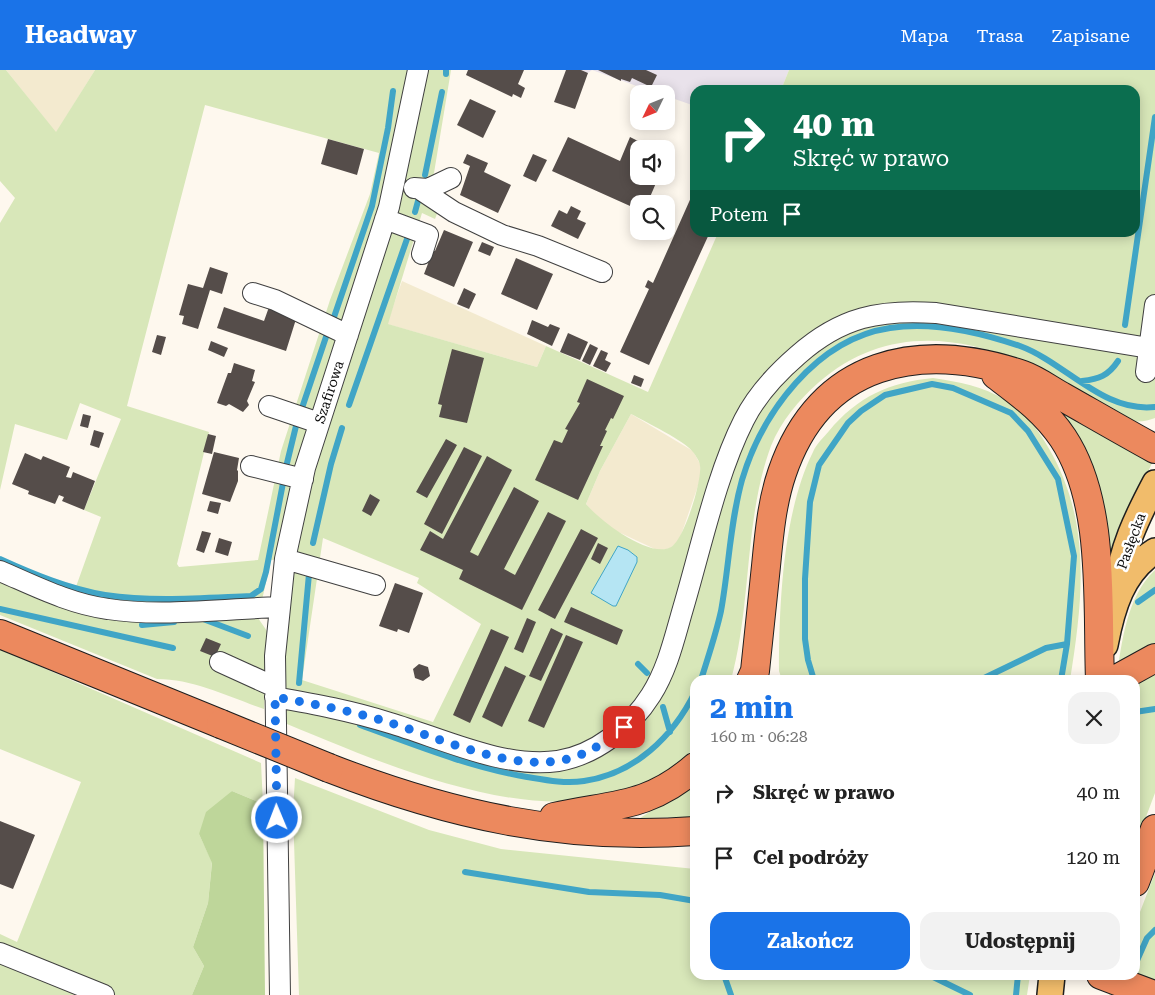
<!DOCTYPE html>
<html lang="pl">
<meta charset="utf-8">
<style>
body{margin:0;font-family:"Roboto Serif",serif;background:#f2f2f2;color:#222;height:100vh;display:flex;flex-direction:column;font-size:19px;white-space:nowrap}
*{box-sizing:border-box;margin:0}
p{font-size:16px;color:#767676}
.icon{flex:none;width:28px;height:28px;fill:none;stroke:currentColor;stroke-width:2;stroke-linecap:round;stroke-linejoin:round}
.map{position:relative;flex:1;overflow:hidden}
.details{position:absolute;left:690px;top:605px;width:450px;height:305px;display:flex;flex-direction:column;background:#fff;border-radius:15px;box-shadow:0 2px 12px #0003}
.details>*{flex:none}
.guide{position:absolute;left:690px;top:15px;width:450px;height:152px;border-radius:15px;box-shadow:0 2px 12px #0003;background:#0b6e4f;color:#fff;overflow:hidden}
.needle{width:32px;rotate:227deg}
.controls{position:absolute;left:630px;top:15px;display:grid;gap:10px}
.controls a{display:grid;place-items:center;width:45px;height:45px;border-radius:10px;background:#fff;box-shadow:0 2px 12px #0003;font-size:25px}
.pin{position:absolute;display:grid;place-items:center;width:42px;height:42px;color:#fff;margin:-21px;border-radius:10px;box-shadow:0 2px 8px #0006}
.me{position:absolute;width:55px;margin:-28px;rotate:359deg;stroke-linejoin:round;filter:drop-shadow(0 0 4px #0008)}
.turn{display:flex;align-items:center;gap:18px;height:105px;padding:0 20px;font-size:22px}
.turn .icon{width:65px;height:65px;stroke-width:2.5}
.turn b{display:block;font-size:35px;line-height:42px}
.then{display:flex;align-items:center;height:48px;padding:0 20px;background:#0003;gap:10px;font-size:19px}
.round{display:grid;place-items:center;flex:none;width:52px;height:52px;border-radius:15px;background:#f2f2f2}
.head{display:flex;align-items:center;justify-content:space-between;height:85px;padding:0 20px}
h1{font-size:30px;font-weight:700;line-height:38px;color:#1a73e8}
.button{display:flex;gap:10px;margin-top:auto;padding:10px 20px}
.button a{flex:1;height:58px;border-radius:15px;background:#1a73e8;color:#fff;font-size:20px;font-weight:700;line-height:58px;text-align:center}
.button a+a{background:#f2f2f2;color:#222}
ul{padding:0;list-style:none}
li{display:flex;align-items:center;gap:15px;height:65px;padding:0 20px}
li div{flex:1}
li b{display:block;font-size:19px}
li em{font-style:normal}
header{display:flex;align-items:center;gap:30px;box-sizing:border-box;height:70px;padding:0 25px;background:#1a73e8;color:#fff}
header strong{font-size:24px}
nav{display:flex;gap:28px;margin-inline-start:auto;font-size:18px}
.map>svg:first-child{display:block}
.industrial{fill:#e9e2eb}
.farmland{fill:#f3eacf}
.green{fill:#d8e7b9;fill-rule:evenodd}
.forest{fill:#bed69a}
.water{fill:#b5e5f3;stroke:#40a5c6}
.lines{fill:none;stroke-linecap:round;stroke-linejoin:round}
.stream{stroke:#40a5c6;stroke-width:6}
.building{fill:#554d4a}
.minor-casing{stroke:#404040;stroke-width:22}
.major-casing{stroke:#1e1e1e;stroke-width:28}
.highway-casing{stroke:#1e1e1e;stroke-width:30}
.minor{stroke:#fff;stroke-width:20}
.major{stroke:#f1bc6b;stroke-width:25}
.highway{stroke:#ec895e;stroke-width:28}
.highway-bridge-casing{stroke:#1e1e1e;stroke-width:30;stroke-linecap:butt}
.highway-bridge{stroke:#ec895e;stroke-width:28}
.route{stroke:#1a73e8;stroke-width:9;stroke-dasharray:0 16.2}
.labels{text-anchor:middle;stroke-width:5;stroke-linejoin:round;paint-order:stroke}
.street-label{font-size:14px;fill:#0d0d0d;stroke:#fff}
</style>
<header>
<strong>Headway</strong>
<nav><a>Mapa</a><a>Trasa</a><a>Zapisane</a></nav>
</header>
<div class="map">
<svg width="1155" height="925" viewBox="0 0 1155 925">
<rect width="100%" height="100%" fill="#fef8ee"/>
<path class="industrial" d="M581,0H789L781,20H695V36L666,26V24H659L592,0L588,3Z"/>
<path class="farmland" d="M6,0H95L56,63Z
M402,211L546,276L537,297L387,254Z
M631,344L693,381L700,394V410L679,471L670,478L659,481L612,459L596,446L586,434L600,401Z"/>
<path class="green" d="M0,0H6L56,62L95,0H451L433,109L441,133L435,149L422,143L388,254L537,297L546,276L648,322L718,163L1135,162V20H781L789,0H1155V348C1148,351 1136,353 1129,350C1121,348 1113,342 1106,338C1088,328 1071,318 1053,308C976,265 889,250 818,313C799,330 781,351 771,376C744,448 752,534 731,610H695V677C675,700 647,715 618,722C607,724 596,728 585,730C490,742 362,685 275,649L285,489L271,490L258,548L269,564L264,639C229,627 194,609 157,609L0,545V512L68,539L101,447L84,440L121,349L80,333L67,370L15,354L0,420V153L15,128L0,111ZM205,35L379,83L370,124L330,230L281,381L258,490L179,497L177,494L209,362L127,336ZM631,344C646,352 685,371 693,382C696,386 700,392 700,396C702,411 684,470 671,477C650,489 600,451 586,434L600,401ZM323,468L419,508L417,513L481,554L433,652L302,610Z
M933,308C959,312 983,316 1005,330C1024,340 1038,360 1048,377C1092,451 1083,529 1070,610H782L779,601C779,534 783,442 813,382C816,374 824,367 829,361C857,327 890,312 933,308Z
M1018,312L1152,393L1109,491L1103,461Z
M1155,500V723L1135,776V610H1116C1122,573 1126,527 1155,500Z
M0,579L261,693L263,734L232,721L199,764L212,792L208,833L193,877L204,896L192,925H0V864L17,872L81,712L0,679Z
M295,708L429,760L501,779L695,799V905H1030L1027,925H299L293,741Z
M695,713V747L640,748L692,715Z
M1155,803V924L1109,925L1116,905H1135V855Z"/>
<path class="forest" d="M232,721L263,734L265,925H192L204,896L193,877L208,833L212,793L199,764L206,742Z"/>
<path class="water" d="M618,476L628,480L637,487V492L616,536H613L591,523Z"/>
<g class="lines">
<path class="stream" d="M446,4V0
M425,105L442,22
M415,142L418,131
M333,250L372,136L388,58L393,21
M1125,255L1155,47
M1082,311C1099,309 1108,306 1118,291
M349,335L407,169
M302,338L327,264
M287,393L296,356
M313,473L331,394L342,358
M0,489C33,504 69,519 105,525C153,532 202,528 251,526L261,519L266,502L283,413
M1138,532L1155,520
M0,539L173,578
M203,549L248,566
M142,555L174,552
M638,594L647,603
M984,609L1008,610
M701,610C708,587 716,564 721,541C729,497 730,453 742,410C762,343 816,269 890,258C933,251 979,262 1020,276C1066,293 1103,343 1155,337
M814,610L808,590L805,569V509L810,432L819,395L848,353L861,341L885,325L932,314L953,318L1011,343L1028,361L1058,409L1074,486L1067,574L1061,610
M980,610L1046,578L1067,574
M299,613L309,504
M663,637L670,662
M1135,642L1155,639
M360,655C415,675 469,697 527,707C545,710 565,714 584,711C634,704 673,667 695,622
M465,802L589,822L660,825L695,831
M1135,895L1147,868L1155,860
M724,905L731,925
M929,905L970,925
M1016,925L1018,905"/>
</g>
<path class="building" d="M468,0H524L518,14L525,18L521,28L513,24L512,27L466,5Z
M566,0H581L588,3L575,39L554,32Z
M598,0H646L657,5L651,17L632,8L630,12L621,9V11Z
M470,29L496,41L483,68L457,55Z
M568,67L620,91L630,67L644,74L642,79H639V106H659L647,134H639V140L552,101Z
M328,69L364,79L357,105L321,94Z
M467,84L488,93L484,102L511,115L498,143L460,125L470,96L463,93Z
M533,84L547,90L536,112L523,106Z
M693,123L695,162H710L649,295L620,282L649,219L645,217L648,210L653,213Z
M571,136L581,141L577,149L586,153L578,169L551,156L559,140L567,144Z
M444,160L473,172L454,217L424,204L429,191L425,190L429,179L435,181Z
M482,172L494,177L490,186L478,181Z
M516,188L553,204L537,240L501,224Z
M210,197L228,203L222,224L210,220L198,259L182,254L184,246L179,245L188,214L203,218Z
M464,218L476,224L469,239L457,234Z
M224,237L264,251L269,237L297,246L286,281L217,258Z
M532,250L548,257L550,254L560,258L552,276L527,264Z
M568,263L588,272L580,290L560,282Z
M157,265L166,267L161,285L152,282Z
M211,271L228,278L224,287L208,280Z
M590,274L598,278L590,295L582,291Z
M452,279L484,288L467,353L439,347L442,335L438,334Z
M601,280L608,283L605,290L611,293L606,302L593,296Z
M234,293L255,300L252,311L255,312L247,331L249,335L243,342L229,334L226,336L217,333L228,303H231Z
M634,305L644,309L641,317L631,313Z
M587,309L624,326L613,349L611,348L605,360L607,361L600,376H603L578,430L535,410L554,370L562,373L568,360L565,359L580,333L577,332Z
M83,344L91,346L88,358L80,356Z
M94,360L104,363L99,378L90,375Z
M208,364L216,366L212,384L203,382Z
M446,369L457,375L427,428L416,422Z
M464,377L482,386L442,464L424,454Z
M214,382L239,388L237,400L238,401V411L230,432L202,424Z
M25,383L41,390L43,386L70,397L66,407L71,408L73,402L95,411L84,440L62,431L64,427L59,425L55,434L28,424L29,421L12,414Z
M487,386L512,400L470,482L478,486L514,417L539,431L504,499L515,505L548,442L566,451L522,540L459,509L463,500L420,480L430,461L443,469Z
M370,424L380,430L371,446L362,441Z
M210,431L221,433L218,444L207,441Z
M581,459L598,468L555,549L538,540Z
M202,461L211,463L204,483L196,480Z
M219,468L232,472L228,486L215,482Z
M598,473L608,478L600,494L591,489Z
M395,513L423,523L409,563L398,559L397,562L379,556Z
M571,537L623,560L617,575L564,552Z
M527,548L536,552L523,583L514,579Z
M551,558L563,564L541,611L529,606Z
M491,559L509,567L470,653L453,645Z
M566,565L583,572L544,658L528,651Z
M206,568L221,574L215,587L200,581Z
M419,594L428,597L430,606L423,611L415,608L413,599Z
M505,596L526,606L502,657L482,647Z
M0,751L35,765L13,819L0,814Z"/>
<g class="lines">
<g class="minor-casing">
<path id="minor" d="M414,118L428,119L451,108
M421,120L454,142L502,165L538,176L602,202
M385,149L428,165L422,184
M253,223L275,230L348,265
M1146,302L1155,235
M269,336L319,353
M251,396L303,409
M285,489L375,515
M0,501C35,516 70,534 108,539C159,547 226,539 279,537
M220,592L275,617
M275,627C314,634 352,641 390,653C441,668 504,699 558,691C595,685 631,657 651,625C667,600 674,570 682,542C700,482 716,405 744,350C757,324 776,304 798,285C841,247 880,239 936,243L1149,278
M0,883L104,925
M280,925L275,586L285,489L305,398L389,137L418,0"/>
</g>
<g class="major-casing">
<path id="major" d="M1117,519C1121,480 1137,447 1155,413
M1105,575C1112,538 1122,502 1155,481
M1050,925L1052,905"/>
</g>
<g class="highway-casing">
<path id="highway" d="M996,305C1021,324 1045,341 1063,368C1106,433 1097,535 1100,610
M0,564L221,654
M751,610L755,601C759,566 762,531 766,496C769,465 772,432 782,403C820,290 920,270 1023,305C1037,310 1050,320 1063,327C1093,344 1124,362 1155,379
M1115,610L1155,588
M329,698C450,745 565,771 695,761
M554,747C611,734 647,739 695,697
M1135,812L1155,759
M1101,905L1154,925"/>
</g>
<use href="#minor" class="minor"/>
<use href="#major" class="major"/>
<use href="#highway" class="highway"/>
<g class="highway-bridge-casing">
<path id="highway-bridge" d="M221,654L329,698"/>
</g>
<use href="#highway-bridge" class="highway-bridge"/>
</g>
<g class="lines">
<path class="route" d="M277,748L275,627C314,634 353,641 391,653C435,667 499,695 546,692C577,691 600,677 624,657"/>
</g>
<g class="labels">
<g class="street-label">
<text transform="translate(329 322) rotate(-72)" y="5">Szafirowa</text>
<text transform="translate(1131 471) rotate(-70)" y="5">Pasłęcka</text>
</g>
</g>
</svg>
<div class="controls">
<a><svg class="needle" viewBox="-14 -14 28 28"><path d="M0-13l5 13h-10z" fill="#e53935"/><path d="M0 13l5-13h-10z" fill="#767676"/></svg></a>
<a><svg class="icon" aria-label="sound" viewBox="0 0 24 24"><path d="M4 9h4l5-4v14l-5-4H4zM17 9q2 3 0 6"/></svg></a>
<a><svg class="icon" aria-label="search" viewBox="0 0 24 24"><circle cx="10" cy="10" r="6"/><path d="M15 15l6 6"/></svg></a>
</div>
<div class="pin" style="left:624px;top:657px;background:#d93025"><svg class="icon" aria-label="arrive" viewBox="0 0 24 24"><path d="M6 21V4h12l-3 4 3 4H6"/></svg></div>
<svg class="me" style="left:277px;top:748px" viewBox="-20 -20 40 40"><circle r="17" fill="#1a73e8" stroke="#fff" stroke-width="3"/><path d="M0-11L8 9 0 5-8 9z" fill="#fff"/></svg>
<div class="guide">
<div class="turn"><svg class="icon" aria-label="right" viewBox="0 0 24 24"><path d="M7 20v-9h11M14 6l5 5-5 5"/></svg><div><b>40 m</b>Skręć w prawo</div></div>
<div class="then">Potem<svg class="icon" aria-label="arrive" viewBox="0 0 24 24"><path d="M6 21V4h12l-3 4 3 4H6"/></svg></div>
</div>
<section class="details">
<div class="head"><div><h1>2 min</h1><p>160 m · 06:28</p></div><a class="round"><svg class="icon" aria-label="close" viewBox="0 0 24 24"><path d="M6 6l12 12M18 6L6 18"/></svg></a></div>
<ul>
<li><svg class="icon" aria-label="right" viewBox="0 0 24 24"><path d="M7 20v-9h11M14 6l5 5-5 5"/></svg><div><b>Skręć w prawo</b></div><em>40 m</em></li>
<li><svg class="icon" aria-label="arrive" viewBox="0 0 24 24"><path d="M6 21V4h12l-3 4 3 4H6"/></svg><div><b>Cel podróży</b></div><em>120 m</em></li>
</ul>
<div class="button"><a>Zakończ</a><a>Udostępnij</a></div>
</section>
</div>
